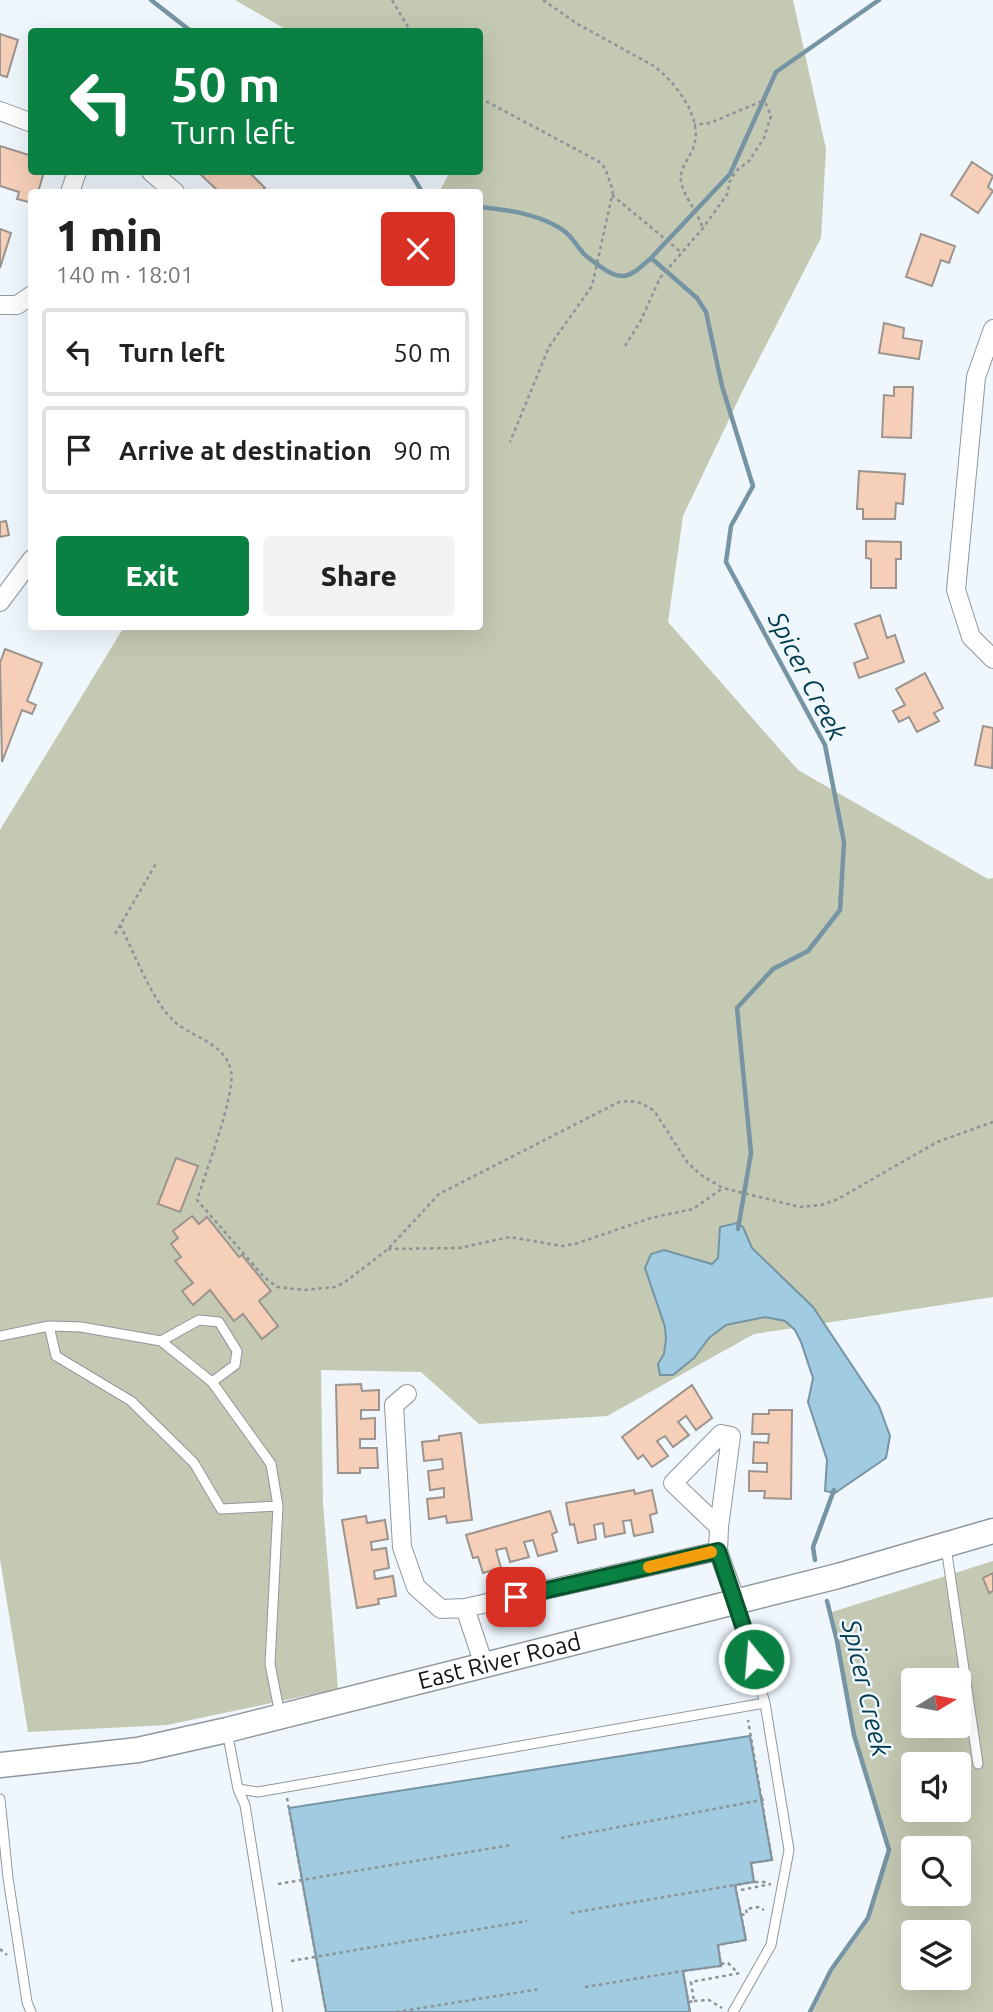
<!DOCTYPE html>
<meta charset="utf-8">
<style>
body{margin:0;font-family:Ubuntu,sans-serif;background:#f2f2f2;color:#222;height:100vh;display:flex;flex-direction:column;font-size:26px;white-space:nowrap}
*{box-sizing:border-box;margin:0}
p{font-size:23px;color:#767676}
.icon{flex:none;width:38px;height:38px;fill:none;stroke:currentColor;stroke-width:2;stroke-linecap:round;stroke-linejoin:round}
.map{position:relative;flex:1;overflow:hidden}
.panel{position:absolute;left:28px;top:189px;width:455px;height:441px;display:flex;flex-direction:column;background:#fff;border-radius:7px;box-shadow:0 7px 28px #0002}
.panel>*{flex:none}
.top-card{position:absolute;left:28px;top:28px;width:455px;height:147px;border-radius:7px;box-shadow:0 7px 28px #0002;background:#0b8043;color:#fff;overflow:hidden}
.needle{width:46px;rotate:80deg}
.tools{position:absolute;left:901px;top:1668px;display:grid;gap:14px}
.tools a{display:grid;place-items:center;width:70px;height:70px;border-radius:7px;background:#fff;box-shadow:0 7px 28px #0002;font-size:35px}
.pin{position:absolute;display:grid;place-items:center;width:60px;height:60px;color:#fff;margin:-30px;border-radius:14px;box-shadow:0 4px 10px #0006}
.me{position:absolute;width:77px;margin:-38px;rotate:343deg;stroke-linejoin:round;filter:drop-shadow(0 0 5px #0008)}
.turn{display:flex;align-items:center;gap:24px;height:147px;padding:0 28px;font-size:32px}
.turn .icon{width:91px;height:91px;stroke-width:2.5}
.turn b{display:block;font-size:49px;line-height:60px}
.round{display:grid;place-items:center;flex:none;width:74px;height:74px;border-radius:7px;background:#f2f2f2}
.head{display:flex;align-items:center;justify-content:space-between;height:119px;padding:0 28px}
h1{font-size:42px;font-weight:800;line-height:52px}
.cta{display:flex;gap:14px;margin-top:auto;padding:14px 28px}
.cta a{flex:1;height:80px;border-radius:7px;background:#0b8043;color:#fff;font-size:28px;font-weight:800;line-height:80px;text-align:center}
.cta a+a{background:#f2f2f2;color:#222}
ul{padding:0;list-style:none}
li{display:flex;align-items:center;gap:21px;height:88px;margin:0 14px 10px;padding:0 14px;border:4px solid #e0e0e0;border-radius:7px}
li div{flex:1}
li b{display:block;font-size:26px}
li em{font-style:normal}
.map>svg:first-child{display:block}
.green{fill:#c3c9b2;fill-rule:evenodd}
.water{fill:#a1cbe0;stroke:#7694a3;stroke-width:2}
.lines{fill:none;stroke-linecap:round;stroke-linejoin:round}
.stream{stroke:#7694a3;stroke-width:4.5}
.building{fill:#f5cfb8;stroke:#9c948f;stroke-width:2}
.lane-casing{stroke:#90979d;stroke-width:11}
.street-casing{stroke:#90979d;stroke-width:20}
.secondary-casing{stroke:#90979d;stroke-width:27}
.path{stroke:#8d9397;stroke-width:2.5;stroke-dasharray:3.5 3.5;stroke-linecap:butt}
.lane{stroke:#fff;stroke-width:9}
.street{stroke:#fff;stroke-width:18}
.secondary{stroke:#fff;stroke-width:24}
.route-casing{stroke:#07532c;stroke-width:18}
.route{stroke:#0b8043;stroke-width:12}
.slow{stroke:#f59e0b;stroke-width:12}
.labels{text-anchor:middle;stroke-width:5;stroke-linejoin:round;paint-order:stroke}
.street-label{font-size:24px;fill:#101315;stroke:#eff7fd}
.water-label{font-size:26px;font-style:italic;fill:#003a4f;stroke:#eff7fd}
</style>
<div class="map">
<svg width="993" height="2012" viewBox="0 0 993 2012">
<rect width="100%" height="100%" fill="#eff7fd"/>
<path class="green" d="M235,0H793L826,149L821,238L743,390L683,516L668,622L798,770L988,879L993,878V1297L754,1334L607,1416L479,1424L421,1372L321,1370L323,1504L338,1689L167,1725L28,1732L0,1559V830L124,627L480,626V192H439L450,172H480V32L289,31Z
M993,1561V2012H813L833,1971L870,1919L890,1851L856,1736L839,1641L832,1612ZM914,1680H959V1726H914ZM914,1764H959V1810H914ZM914,1848H959V1894H914ZM914,1932H959V1978H914Z"/>
<path class="water" d="M737,1223L743,1227L752,1248L813,1307L879,1406L890,1436L886,1458L835,1493L825,1491L827,1460L808,1402L813,1378L801,1342L795,1330L785,1321L765,1317L726,1325L709,1338L694,1358L673,1375H660L658,1364L664,1354L666,1339L665,1327L645,1268L651,1254L664,1250L712,1264L718,1258L720,1227Z
M750,1736L772,1860L751,1863L754,1882L735,1885L746,1940L718,1945L721,1966L683,1971L690,2012H326L289,1808Z"/>
<g class="lines">
<path class="stream" d="M151,0L192,32
M410,172L422,192
M480,207C507,210 534,213 558,227C570,233 575,244 584,254C589,259 596,263 601,267C624,284 632,275 651,258L697,298L706,312L722,386L753,486L731,526L726,562L825,745L844,842L840,910L808,951L773,969L737,1008L751,1153L738,1229
M651,258L730,174L776,72L879,0
M815,1560L813,1547L834,1490
M810,2012L831,1970L868,1918L889,1850L854,1735L837,1641L827,1601"/>
</g>
<path class="building" d="M0,34L18,40L7,77L0,75Z
M0,146L32,156V172H44L38,192H32V203L17,199L19,192L0,186Z
M972,162L993,176L988,187L993,191L978,213L951,195Z
M198,172H249L265,188L260,192H219Z
M0,229L11,233L0,268Z
M921,234L955,246L949,263L941,260L932,286L906,277Z
M884,323L904,328L903,338L922,341L919,359L879,353Z
M894,387H913L911,438L882,437L884,395L894,396Z
M859,471L905,474L903,504L896,503L895,519H863V509H857Z
M6,521L9,535L0,537V522Z
M866,541L901,542V559H896V588H871V559L866,558Z
M880,615L887,638L895,635L904,662L859,678L854,663L868,658L855,624Z
M5,649L42,663L27,701L36,705L32,714L22,710L2,762L0,663Z
M925,673L943,708L934,713L939,721L917,732L909,717L899,722L893,711L905,705L896,689Z
M983,726L993,728L992,768L975,765Z
M176,1158L198,1166L180,1212L158,1204Z
M192,1216L199,1224L207,1217L239,1257L242,1255L271,1291L259,1301L278,1326L262,1339L243,1314L234,1321L210,1290L193,1305L182,1291L193,1283L175,1261L181,1257L171,1244L178,1238L173,1231Z
M361,1384L362,1391L379,1390V1410H361V1419L375,1418V1439H360V1448H377L378,1468H360V1473H338L336,1385Z
M692,1385L712,1418L696,1430L686,1416L678,1422L689,1435L673,1447L665,1436L657,1441L668,1456L652,1467L643,1455L638,1459L622,1437Z
M769,1410H792L791,1499L764,1498L765,1491H749V1471L767,1472V1463H753L754,1442L768,1443L769,1434H752L753,1414H769Z
M461,1433L472,1520L447,1523L446,1516L429,1519L427,1499L444,1497V1488L430,1490L428,1471L443,1469L442,1459L424,1461L422,1442L439,1440V1436Z
M634,1490L635,1494L652,1490L657,1513L650,1515L653,1532L634,1536L631,1520L623,1521L625,1533L605,1537L603,1523L594,1525L596,1539L578,1543L574,1524L570,1525L566,1503Z
M550,1511L557,1532L552,1534L557,1551L538,1556L533,1540L524,1542L529,1557L510,1562L506,1548L496,1550L501,1568L483,1573L478,1557L473,1558L466,1535Z
M366,1516L367,1523L385,1520L388,1539L371,1542L372,1550L386,1548L389,1568L374,1571L375,1579L393,1576L396,1596L378,1599L379,1604L357,1608L342,1520Z
M993,1573V1591L989,1593L983,1578Z"/>
<g class="lines">
<g class="lane-casing">
<path id="lane" d="M49,1326L56,1356L131,1401L194,1463L221,1509L278,1506
M0,1336L49,1326L81,1327L161,1341L212,1382L271,1464L278,1506L270,1664L280,1715
M161,1341L199,1320L219,1322L237,1351L235,1365L212,1382
M946,1547L978,1764
M227,1731L238,1789L258,1792L765,1703L736,1603
M238,1789L245,1805L278,2012
M0,1799L8,1878L27,2002L31,2012
M733,2012L771,1945L789,1850L765,1703"/>
</g>
<g class="street-casing">
<path id="street" d="M0,111L32,123
M151,172L175,192
M70,192L77,172
M0,305H17L32,295
M993,329L976,377L956,590L971,637L993,659
M0,602L32,559
M407,1394L394,1405L402,1547L416,1587L441,1609L465,1608L718,1551
M719,1527L673,1483L721,1434L731,1436L719,1527L718,1551L736,1601
M465,1608L484,1665"/>
</g>
<g class="secondary-casing">
<g id="secondary">
<path id="s1" d="M0,1765L138,1750L227,1730L838,1576L993,1531"/>
</g>
</g>
<path class="path" d="M392,0L411,32
M543,0L576,23L654,66C675,82 703,117 694,146C690,158 679,168 681,182C684,197 697,211 702,226
M480,98L598,161L605,168L613,191L592,286L549,347L510,442
M612,195L682,253
M625,346L640,322L660,278L703,228L728,193L729,183L736,171L749,161L764,138L771,116L766,104L760,102L710,123L694,125
M120,925C135,954 152,1002 176,1023C194,1038 225,1043 231,1071C236,1093 205,1174 197,1200L264,1277L277,1287L304,1290L335,1287L345,1282L388,1249L439,1194L619,1102C634,1100 643,1102 655,1112L687,1162L701,1175L723,1188L800,1207L821,1205L838,1199L937,1142L993,1122
M115,934L157,862
M388,1249L459,1248L510,1237L562,1246L575,1244L651,1218L693,1209L723,1188
M287,1798L326,2012
M561,1838L767,1799
M755,1882H769
M278,1884L511,1845
M741,1890L771,1884
M571,1913L735,1885
M741,1915L747,1914L746,1909L758,1907L764,1910
M0,1949L7,1955
M291,1961L527,1921
M721,1964L728,1963L738,1973
M585,1987L683,1971
M694,2001L709,2000L722,2008
M689,2002L694,2001L691,1982L740,1973
M396,2012L540,1989
M690,2012L683,1971L721,1966L718,1945L746,1940L735,1885L754,1882L751,1863L772,1860L748,1720"/>
<use href="#lane" class="lane"/>
<use href="#street" class="street"/>
<use href="#secondary" class="secondary"/>
</g>
<g class="lines">
<g class="route-casing">
<path id="route" d="M516,1597L718,1551L754,1659"/>
</g>
<use href="#route" class="route"/>
<path class="slow" d="M649,1567L711,1552"/>
</g>
<g class="labels">
<g class="street-label">
<text dy="8" stroke="none"><textPath href="#s1" startOffset="511">East River Road</textPath></text>
</g>
<g class="water-label">
<text transform="translate(807 676) rotate(63)" y="9">Spicer Creek</text>
<text transform="translate(866 1688) rotate(77)" y="9">Spicer Creek</text>
</g>
</g>
</svg>
<div class="tools">
<a><svg class="needle" viewBox="-14 -14 28 28"><path d="M0-13l5 13h-10z" fill="#e53935"/><path d="M0 13l5-13h-10z" fill="#767676"/></svg></a>
<a><svg class="icon" aria-label="sound" viewBox="0 0 24 24"><path d="M4 9h4l5-4v14l-5-4H4zM17 9q2 3 0 6"/></svg></a>
<a><svg class="icon" aria-label="search" viewBox="0 0 24 24"><circle cx="10" cy="10" r="6"/><path d="M15 15l6 6"/></svg></a>
<a><svg class="icon" aria-label="layers" viewBox="0 0 24 24"><path d="M12 4l9 5-9 5-9-5zM3 14l9 5 9-5"/></svg></a>
</div>
<div class="pin" style="left:516px;top:1597px;background:#d93025"><svg class="icon" aria-label="arrive" viewBox="0 0 24 24"><path d="M6 21V4h12l-3 4 3 4H6"/></svg></div>
<svg class="me" style="left:754px;top:1659px" viewBox="-20 -20 40 40"><circle r="17" fill="#0b8043" stroke="#fff" stroke-width="3"/><path d="M0-11L8 9 0 5-8 9z" fill="#fff"/></svg>
<div class="top-card">
<div class="turn"><svg class="icon" aria-label="left" viewBox="0 0 24 24"><path d="M17 20v-9H6M10 6l-5 5 5 5"/></svg><div><b>50 m</b>Turn left</div></div>
</div>
<section class="panel">
<div class="head"><div><h1>1 min</h1><p>140 m · 18:01</p></div><a class="round" style="background:#d93025;color:#fff"><svg class="icon" aria-label="close" viewBox="0 0 24 24"><path d="M6 6l12 12M18 6L6 18"/></svg></a></div>
<ul>
<li><svg class="icon" aria-label="left" viewBox="0 0 24 24"><path d="M17 20v-9H6M10 6l-5 5 5 5"/></svg><div><b>Turn left</b></div><em>50 m</em></li>
<li><svg class="icon" aria-label="arrive" viewBox="0 0 24 24"><path d="M6 21V4h12l-3 4 3 4H6"/></svg><div><b>Arrive at destination</b></div><em>90 m</em></li>
</ul>
<div class="cta"><a>Exit</a><a>Share</a></div>
</section>
</div>
